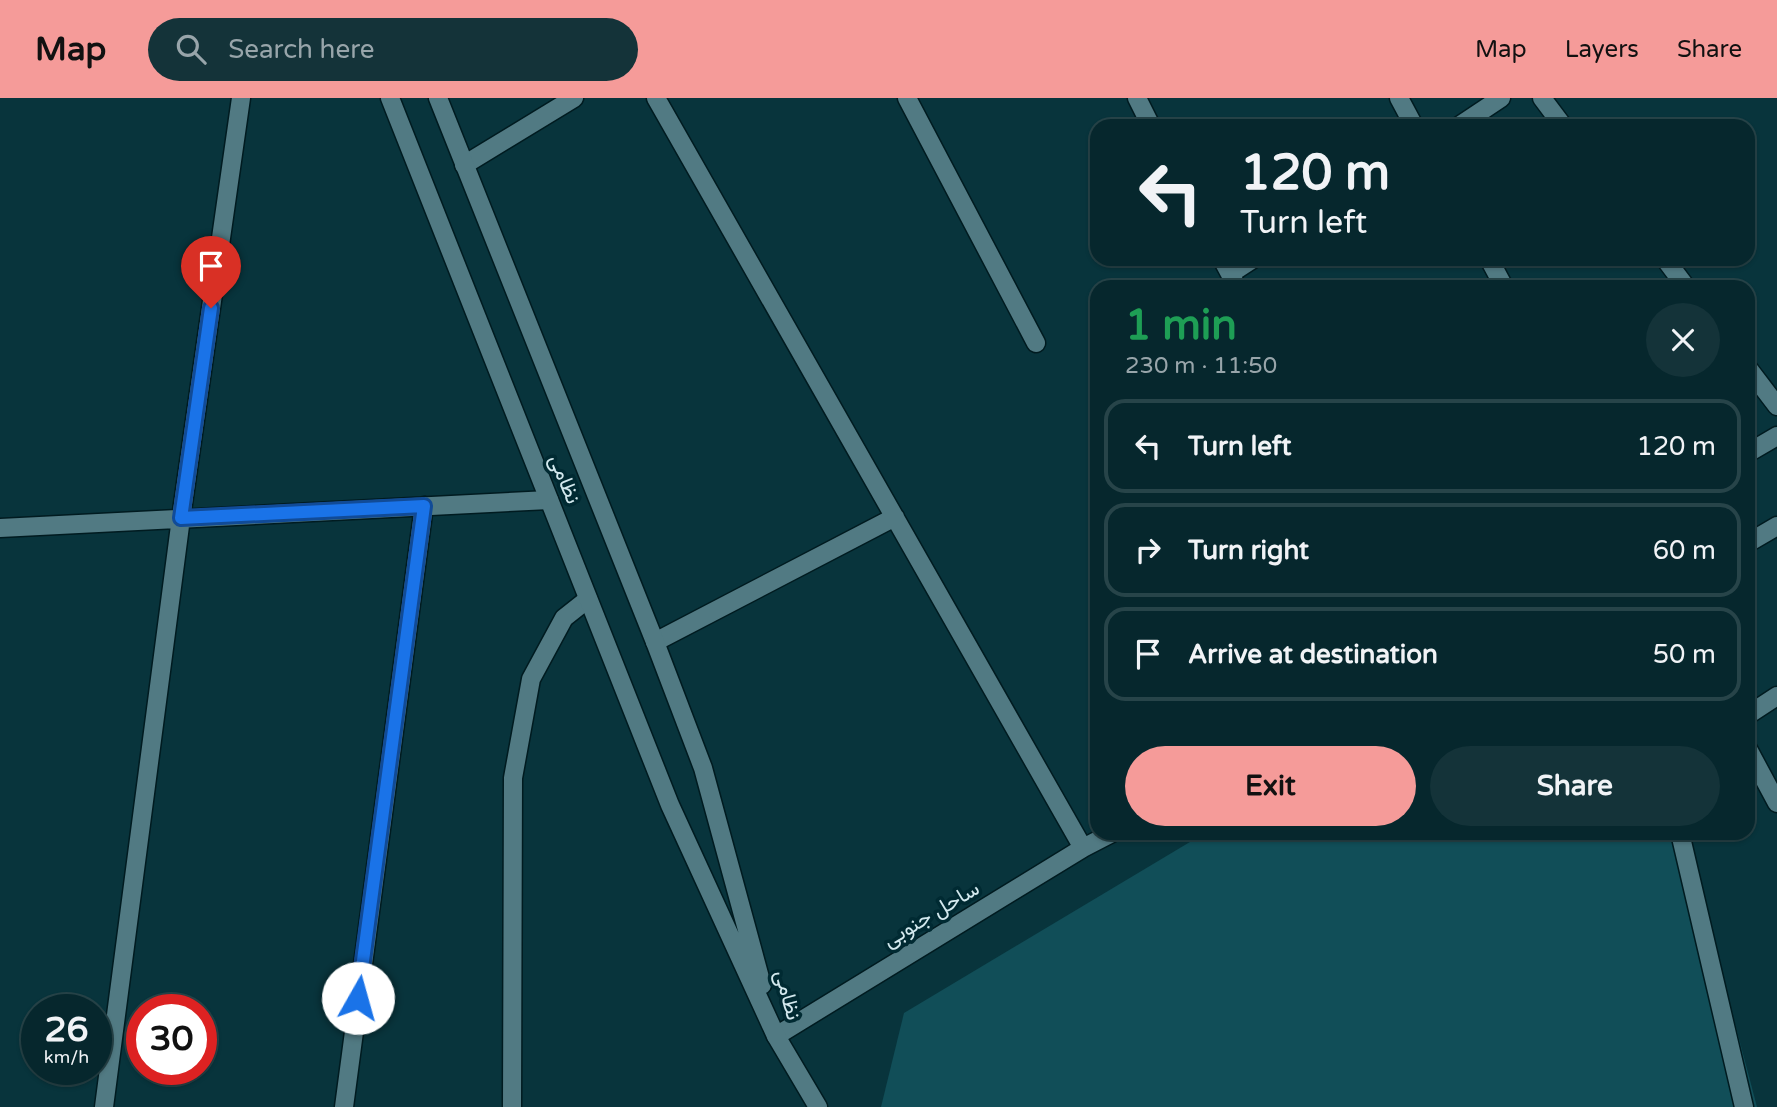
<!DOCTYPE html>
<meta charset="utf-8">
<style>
body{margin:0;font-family:"Varela Round",Vazirmatn,sans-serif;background:#143339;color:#f1f3f6;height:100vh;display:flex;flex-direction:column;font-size:26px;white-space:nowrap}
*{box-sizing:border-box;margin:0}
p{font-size:23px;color:#98a5aa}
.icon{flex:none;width:38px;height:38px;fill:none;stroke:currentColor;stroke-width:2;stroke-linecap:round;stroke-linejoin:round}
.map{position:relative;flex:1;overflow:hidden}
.sheet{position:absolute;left:1090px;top:182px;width:665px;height:560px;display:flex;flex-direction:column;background:#06272d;border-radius:21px;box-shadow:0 2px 5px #0004,0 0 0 2px #274449}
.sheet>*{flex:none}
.top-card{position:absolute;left:1090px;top:21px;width:665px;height:147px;border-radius:21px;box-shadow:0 2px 5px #0004,0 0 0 2px #274449;background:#06272d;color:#f1f3f6;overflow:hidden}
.speed{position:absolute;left:21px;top:896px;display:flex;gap:14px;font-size:35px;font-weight:700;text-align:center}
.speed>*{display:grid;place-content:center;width:91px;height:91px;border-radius:50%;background:#06272d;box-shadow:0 2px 5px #0004,0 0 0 2px #274449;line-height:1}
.speed small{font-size:18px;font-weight:400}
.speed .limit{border:10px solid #d22;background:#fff;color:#111}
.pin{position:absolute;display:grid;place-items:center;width:60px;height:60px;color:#fff;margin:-72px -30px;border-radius:50% 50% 50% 0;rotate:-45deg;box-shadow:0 0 7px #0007}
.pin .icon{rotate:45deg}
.me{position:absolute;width:77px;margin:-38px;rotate:7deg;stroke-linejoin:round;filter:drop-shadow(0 0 5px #0008)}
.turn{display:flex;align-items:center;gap:24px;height:147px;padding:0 35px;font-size:32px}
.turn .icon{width:91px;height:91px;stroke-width:2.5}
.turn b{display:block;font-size:49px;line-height:60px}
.round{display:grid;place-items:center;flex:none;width:74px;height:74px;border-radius:37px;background:#143339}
.head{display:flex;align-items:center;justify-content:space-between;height:119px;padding:0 35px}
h1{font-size:42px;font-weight:800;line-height:52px;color:#1e9e55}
.cta{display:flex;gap:14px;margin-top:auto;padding:14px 35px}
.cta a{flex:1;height:80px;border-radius:42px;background:#f59b99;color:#111;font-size:28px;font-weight:800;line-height:80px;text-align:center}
.cta a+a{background:#143339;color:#f1f3f6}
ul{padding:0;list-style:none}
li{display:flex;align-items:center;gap:21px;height:94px;margin:0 14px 10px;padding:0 21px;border:4px solid #274449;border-radius:21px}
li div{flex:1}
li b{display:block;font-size:26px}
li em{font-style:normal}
header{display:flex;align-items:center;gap:42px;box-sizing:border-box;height:98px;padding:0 35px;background:#f59b99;color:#111}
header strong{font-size:33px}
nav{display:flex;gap:38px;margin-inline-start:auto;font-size:24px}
.search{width:490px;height:63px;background:#143339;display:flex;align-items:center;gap:18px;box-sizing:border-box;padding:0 24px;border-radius:38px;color:#98a5aa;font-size:26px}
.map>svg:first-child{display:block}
.green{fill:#114e58}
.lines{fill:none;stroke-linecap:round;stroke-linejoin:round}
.minor-casing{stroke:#001b20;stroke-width:21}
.tertiary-casing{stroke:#001b20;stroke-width:21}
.minor{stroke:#517a83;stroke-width:18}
.tertiary{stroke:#517a83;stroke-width:18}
.route-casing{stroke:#114b97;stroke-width:18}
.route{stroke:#1a73e8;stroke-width:12}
.labels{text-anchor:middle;stroke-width:7;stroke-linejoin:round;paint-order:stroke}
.street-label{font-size:21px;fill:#d3e9ee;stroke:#002a32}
</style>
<header>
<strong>Map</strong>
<div class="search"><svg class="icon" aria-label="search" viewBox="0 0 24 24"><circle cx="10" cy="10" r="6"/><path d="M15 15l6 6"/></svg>Search here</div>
<nav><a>Map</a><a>Layers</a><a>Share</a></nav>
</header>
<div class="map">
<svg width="1777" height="1009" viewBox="0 0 1777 1009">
<rect width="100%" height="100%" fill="#08343c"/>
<path class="green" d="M1205,735H1685L1757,1009H881L904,915Z"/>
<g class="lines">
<g class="minor-casing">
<path id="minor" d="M656,0L1083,750
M907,0L1036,245
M1137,0L1151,28
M1399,0L1414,28
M1542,0L1563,28
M1459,28L1501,0
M464,67L574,0
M1222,161L1237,189
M1489,161L1504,189
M1665,161L1686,189
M1230,176L1253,161
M1748,270L1777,308
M1748,355L1777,338
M0,430L549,402
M1748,445L1777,428
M655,544L895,419
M1748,617L1777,598
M1748,651L1777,705
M1680,735L1744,1009
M776,938L1083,750L1112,735
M104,1009L181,420L241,0
M344,1009L424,408
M512,1009L513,680L531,581L564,520L588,501"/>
</g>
<g class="tertiary-casing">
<path id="tertiary" d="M390,0L670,707L776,938L818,1009
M438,0L655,544L703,670L762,887"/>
</g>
<use href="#minor" class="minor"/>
<use href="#tertiary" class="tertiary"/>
</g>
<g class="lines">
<g class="route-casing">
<path id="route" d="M211,210L181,420L424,408L358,900"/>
</g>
<use href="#route" class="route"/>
</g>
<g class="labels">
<g class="street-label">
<text transform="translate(565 381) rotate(68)" y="7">نظامی</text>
<text transform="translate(931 816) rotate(-31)" y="7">ساحل جنوبی</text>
<text transform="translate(788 897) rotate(75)" y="7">نظامی</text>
</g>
</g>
</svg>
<div class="speed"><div>26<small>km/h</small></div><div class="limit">30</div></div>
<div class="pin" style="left:211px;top:210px;background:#d93025"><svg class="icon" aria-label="arrive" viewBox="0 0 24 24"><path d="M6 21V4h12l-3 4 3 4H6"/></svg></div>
<svg class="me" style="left:358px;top:900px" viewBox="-20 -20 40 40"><circle r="19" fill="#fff"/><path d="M0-13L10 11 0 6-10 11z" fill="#1a73e8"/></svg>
<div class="top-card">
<div class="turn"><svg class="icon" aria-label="left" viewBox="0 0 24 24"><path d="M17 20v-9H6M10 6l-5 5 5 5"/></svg><div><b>120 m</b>Turn left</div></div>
</div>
<section class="sheet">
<div class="head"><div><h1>1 min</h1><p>230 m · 11:50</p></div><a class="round"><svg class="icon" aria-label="close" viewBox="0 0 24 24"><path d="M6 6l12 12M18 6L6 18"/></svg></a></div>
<ul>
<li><svg class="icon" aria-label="left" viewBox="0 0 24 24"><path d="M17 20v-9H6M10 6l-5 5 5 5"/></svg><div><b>Turn left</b></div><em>120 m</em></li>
<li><svg class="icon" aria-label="right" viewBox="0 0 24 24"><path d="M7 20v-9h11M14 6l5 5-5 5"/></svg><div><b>Turn right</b></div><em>60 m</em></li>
<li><svg class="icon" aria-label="arrive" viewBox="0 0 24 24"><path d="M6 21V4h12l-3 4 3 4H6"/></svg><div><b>Arrive at destination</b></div><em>50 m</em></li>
</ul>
<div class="cta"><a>Exit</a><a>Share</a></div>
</section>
</div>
